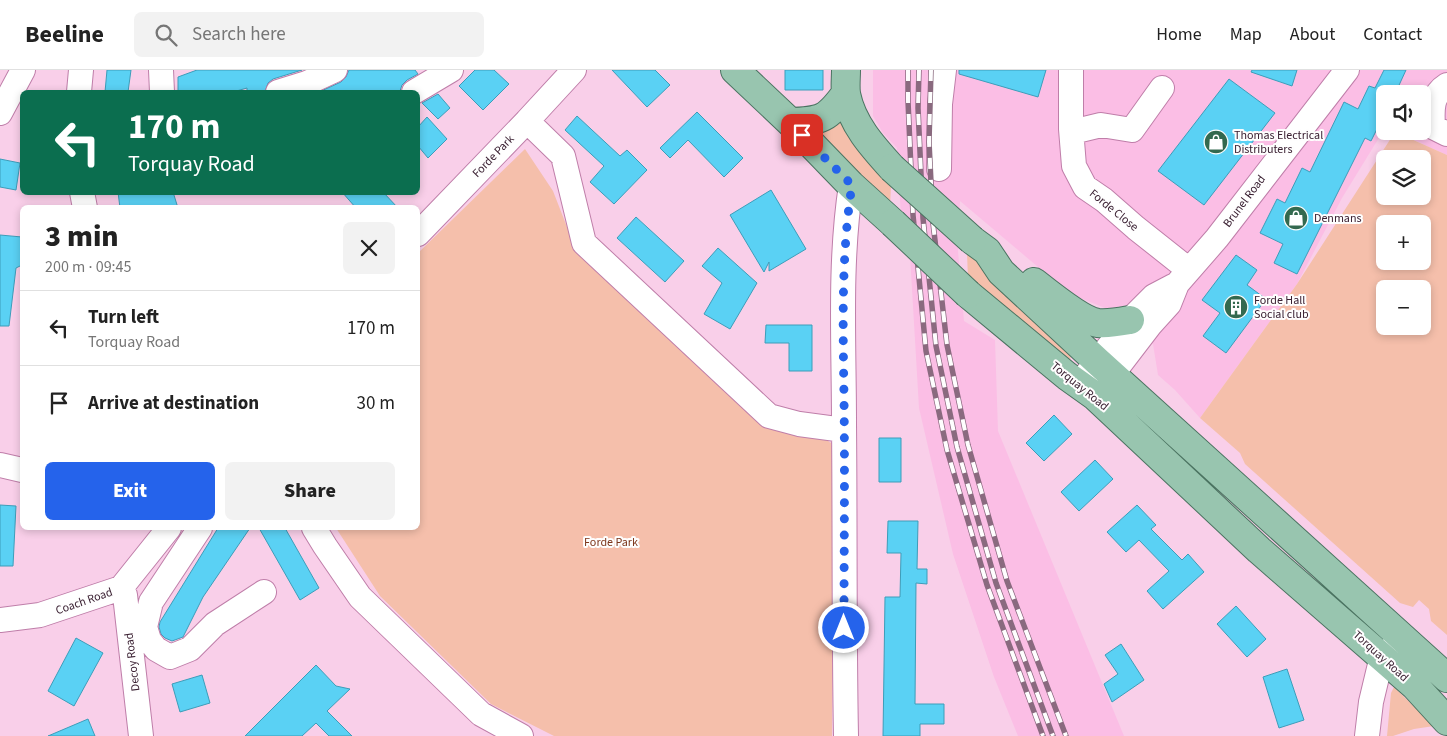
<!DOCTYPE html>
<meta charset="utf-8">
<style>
body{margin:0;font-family:"Source Sans 3",sans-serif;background:#f2f2f2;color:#222;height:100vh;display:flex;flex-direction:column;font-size:19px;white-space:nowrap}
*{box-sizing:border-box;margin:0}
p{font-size:16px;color:#767676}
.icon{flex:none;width:28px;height:28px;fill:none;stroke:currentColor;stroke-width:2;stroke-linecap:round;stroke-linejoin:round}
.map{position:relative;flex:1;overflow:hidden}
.drawer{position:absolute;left:20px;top:135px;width:400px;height:325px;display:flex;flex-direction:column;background:#fff;border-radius:8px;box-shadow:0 2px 8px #0003}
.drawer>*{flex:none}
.guide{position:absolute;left:20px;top:20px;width:400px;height:105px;border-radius:8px;box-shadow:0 2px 8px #0003;background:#0b6e4f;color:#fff;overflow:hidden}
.controls{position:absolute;left:1376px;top:15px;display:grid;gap:10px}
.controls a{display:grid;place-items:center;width:55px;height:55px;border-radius:8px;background:#fff;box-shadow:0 2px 8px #0003;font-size:25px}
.pin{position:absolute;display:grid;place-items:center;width:42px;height:42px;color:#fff;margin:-21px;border-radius:10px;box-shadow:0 2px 8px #0006}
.me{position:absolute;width:55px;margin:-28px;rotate:0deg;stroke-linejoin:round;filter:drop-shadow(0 0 4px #0008)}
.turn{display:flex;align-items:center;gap:18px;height:105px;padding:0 25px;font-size:22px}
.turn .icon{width:65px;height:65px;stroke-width:2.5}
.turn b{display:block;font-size:35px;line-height:42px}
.round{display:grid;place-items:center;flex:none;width:52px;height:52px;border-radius:8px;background:#f2f2f2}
.headline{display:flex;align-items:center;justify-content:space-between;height:85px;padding:0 25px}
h1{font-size:30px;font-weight:800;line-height:38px}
.button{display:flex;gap:10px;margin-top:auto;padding:10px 25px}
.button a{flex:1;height:58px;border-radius:8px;background:#2563eb;color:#fff;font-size:20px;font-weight:800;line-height:58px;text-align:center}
.button a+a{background:#f2f2f2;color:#222}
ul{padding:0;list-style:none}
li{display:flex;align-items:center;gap:15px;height:75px;padding:0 25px;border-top:1px solid #e0e0e0}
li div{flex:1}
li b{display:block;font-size:19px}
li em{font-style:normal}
header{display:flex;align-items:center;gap:30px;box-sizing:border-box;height:70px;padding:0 25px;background:#fff;border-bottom:1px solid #e0e0e0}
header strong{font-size:24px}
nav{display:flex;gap:28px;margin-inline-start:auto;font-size:18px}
.search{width:350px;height:45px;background:#f2f2f2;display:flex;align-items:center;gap:12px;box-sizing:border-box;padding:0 18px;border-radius:8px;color:#767676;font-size:19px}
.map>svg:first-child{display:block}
.built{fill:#fbbee5}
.green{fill:#f5bfab;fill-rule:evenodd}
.building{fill:#5ad1f4;stroke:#3d9db9}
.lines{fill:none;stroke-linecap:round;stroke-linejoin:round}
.minor-casing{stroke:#bf7ea9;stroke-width:26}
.major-casing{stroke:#4b7361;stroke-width:30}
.minor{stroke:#fff;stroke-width:24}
.major{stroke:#98c5af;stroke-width:28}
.rail-casing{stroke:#8a6a7f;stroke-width:5.5}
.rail{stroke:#fefefe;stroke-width:4;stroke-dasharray:11;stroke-linecap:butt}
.major-bridge-casing{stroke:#4b7361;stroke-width:30;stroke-linecap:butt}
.major-bridge{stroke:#98c5af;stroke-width:28}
.route{stroke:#2563eb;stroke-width:9;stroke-dasharray:0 16.2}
.labels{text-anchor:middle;stroke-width:4;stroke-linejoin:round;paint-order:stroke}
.poi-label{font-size:12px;fill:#3a2032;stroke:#fefefe;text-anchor:start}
.street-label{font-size:12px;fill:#3a2032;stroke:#fefefe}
.park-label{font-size:12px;fill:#7d361b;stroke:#fefefe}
</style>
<header>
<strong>Beeline</strong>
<div class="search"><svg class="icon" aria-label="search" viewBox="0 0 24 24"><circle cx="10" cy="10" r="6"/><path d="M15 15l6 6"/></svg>Search here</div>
<nav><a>Home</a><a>Map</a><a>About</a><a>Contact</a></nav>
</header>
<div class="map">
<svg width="1447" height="666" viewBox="0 0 1447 666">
<rect width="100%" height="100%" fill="#f9cfe9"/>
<path class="built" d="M873,0H1447V85L1394,61H1422V24H1385V58L1342,128L1297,214L1200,348L1175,320L1158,305L1153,274L1117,241L1105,238L1070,224L960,131L958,181L964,251L995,270L998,361L1124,666H1018L994,607L953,484L919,338L910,185L901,147L897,78L883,63L873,46Z"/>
<path class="green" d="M840,43L886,111L891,115L890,138L808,59Z
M1400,64L1447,85V565L1431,551L1429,539L1419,530L1413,537L1400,533L1245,394L1240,383L1200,348L1297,214L1393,65ZM1385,89H1422V126H1385ZM1385,154H1422V191H1385ZM1385,219H1422V256H1385Z
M525,79L553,121L574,175L753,339L824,363L829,372L832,373L831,374L834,380L832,666H554L491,634L380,526L336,458H418V183Z
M967,183L973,189L975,187L1071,279L1070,295L968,208Z
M1394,617L1434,656L1414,659L1393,666H1387L1391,623Z"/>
<path class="building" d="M107,0H131L128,22H105Z
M197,0H302L273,9L268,13L265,22H247V18L233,22H178V7Z
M349,0H415L418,4L407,10L402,15L400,21L396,22H319L341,12L346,7Z
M475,0H494L509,14L483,40L459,16Z
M612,0H655L670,15L647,37Z
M785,0H823V20H785Z
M959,0H1046L1038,27L959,4Z
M1252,0H1297L1292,16L1251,2Z
M1384,0H1406L1395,24H1385V43L1371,71L1365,68L1297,204L1274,193L1283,174L1260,163L1277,129L1285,133L1302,98L1310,102L1344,32L1358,39L1369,16L1375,18Z
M1229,9L1275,43L1204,135L1158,101Z
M438,24L450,38L438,49L422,33Z
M697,42L743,88L724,107L688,70L670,88L660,78Z
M577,46L620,86L627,80L647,100L614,134L590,112L604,96L565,60Z
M427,47L447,69L428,88L418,76V57Z
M0,89L20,93L16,120L0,117Z
M771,120L806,179L769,201V192L764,202L730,145Z
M118,122H173L178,138H120Z
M342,122H383L398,138H356Z
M636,147L684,191L665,212L617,168Z
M0,165L22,167V195L16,198L9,256H0Z
M718,178L757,213L730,259L704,244L722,213L702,196Z
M1236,185L1257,200L1247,215L1266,229L1226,283L1203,266L1220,243L1202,230Z
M766,255H812V301H789V273H765Z
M1054,345L1072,364L1044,391L1026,373Z
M879,368H901V412H879Z
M1095,390L1113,409L1079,441L1061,422Z
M0,435L16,436L13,496H0Z
M1137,435L1156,455L1151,459L1182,490L1188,484L1204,502L1163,539L1147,521L1169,501L1139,470L1126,482L1107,462Z
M888,451H918L917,499H927V514L916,513L915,634H944V654H920V666H883L885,527H900L901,483H887Z
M218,458H250L203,527L183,567L172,571L165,568L161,564L159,557L160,552Z
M259,458H285L319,518L300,530Z
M1236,536L1266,569L1247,587L1217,554Z
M76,568L103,583L74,636L48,621Z
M1121,574L1144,610L1112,632L1104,614L1118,604L1105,585Z
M316,595L336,616L350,619L327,641L352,666H329L316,653L302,666H245Z
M1287,599L1304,650L1279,658L1263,607Z
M202,605L210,633L180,642L172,614Z
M88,649L95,666H48Z"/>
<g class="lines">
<g class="minor-casing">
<path id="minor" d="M161,0L162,22
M1071,0V59L1074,96L1085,117L1104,130L1136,158L1189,200
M1447,15C1431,25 1432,40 1433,57L1447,64
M79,22L81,0
M278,22L307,13L335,0
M414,22L451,0
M0,43L23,0
M527,51L563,86L584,173L769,346L799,354L844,360
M1072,62L1101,55L1132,60L1162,18
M939,99L940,34L944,0
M82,122L85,138
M418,164L527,51L574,0
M1079,314L1130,250L1154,226L1173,216
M1101,319L1150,255L1169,234L1177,214L1217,168L1347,0
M0,395L22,400
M200,458L151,532L145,557L149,570L156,579L170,587L190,579L215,554L264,522
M314,458L325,476L360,527L481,644L521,666
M121,518L125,525L141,666
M0,550L40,545L121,518L169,458
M846,666C844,561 845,457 844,353C844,274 839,193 851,115
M1367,666L1371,632L1382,586L1393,577"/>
</g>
<g class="major-casing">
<path id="major" d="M735,0L790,52L851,115L893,153
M846,0C846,8 845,16 846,24C852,54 872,76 892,98
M790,52C822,51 827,49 846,23
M972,170L987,181L1001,202L1097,291L1447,608
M1034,212C1048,223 1082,251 1098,253C1109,254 1119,252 1130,250
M968,224L1067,306L1095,326L1259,480L1415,616L1447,651"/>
</g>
<use href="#minor" class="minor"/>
<use href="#major" class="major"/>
<g class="rail-casing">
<path id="rail" d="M908,0V31L913,145L926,281L947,380L987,515L1043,666
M919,0L918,38L923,148L936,276L957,377L996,513L1053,666
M931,0L929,72L933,153L947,275L968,375L1007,511L1066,666"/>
</g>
<use href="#rail" class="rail"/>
<g class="major-bridge-casing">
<path id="major-bridge" d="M892,98L972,170
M893,153L968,224"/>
</g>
<use href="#major-bridge" class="major-bridge"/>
</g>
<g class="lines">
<path class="route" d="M802,65L852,115C841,185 843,257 844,327C845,404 844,481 844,558"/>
</g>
<defs>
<g id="shop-disc" transform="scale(1.25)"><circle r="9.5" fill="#33694f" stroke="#fefefe"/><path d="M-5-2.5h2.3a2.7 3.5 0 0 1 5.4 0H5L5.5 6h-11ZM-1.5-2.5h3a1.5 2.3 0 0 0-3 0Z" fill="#fff"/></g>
<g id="building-disc" transform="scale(1.25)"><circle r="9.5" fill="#33694f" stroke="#fefefe"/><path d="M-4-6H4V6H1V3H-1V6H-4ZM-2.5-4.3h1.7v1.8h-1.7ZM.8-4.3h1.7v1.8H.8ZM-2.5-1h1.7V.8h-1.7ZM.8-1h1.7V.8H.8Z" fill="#fff"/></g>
</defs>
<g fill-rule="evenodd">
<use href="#shop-disc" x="1216" y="72"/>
<use href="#shop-disc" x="1296" y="148"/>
<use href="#building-disc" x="1236" y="237"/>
</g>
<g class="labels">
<g class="poi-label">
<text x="1234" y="69">Thomas Electrical<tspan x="1234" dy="14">Distributers</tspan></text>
<text x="1314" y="152">Denmans</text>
<text x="1254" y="234">Forde Hall<tspan x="1254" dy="14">Social club</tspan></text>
</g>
<g class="street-label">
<text transform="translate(493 86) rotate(-46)" y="4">Forde Park</text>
<text transform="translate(1244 131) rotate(-53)" y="4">Brunel Road</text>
<text transform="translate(1114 140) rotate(39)" y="4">Forde Close</text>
<text transform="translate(1080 316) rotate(39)" y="4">Torquay Road</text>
<text transform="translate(84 531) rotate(-19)" y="4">Coach Road</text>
<text transform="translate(1381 586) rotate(42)" y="4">Torquay Road</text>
<text transform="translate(132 592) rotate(-97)" y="4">Decoy Road</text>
</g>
<g class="park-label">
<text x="611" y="476">Forde Park</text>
</g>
</g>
</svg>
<div class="controls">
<a><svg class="icon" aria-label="sound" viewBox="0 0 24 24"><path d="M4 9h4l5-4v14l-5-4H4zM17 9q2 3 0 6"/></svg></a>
<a><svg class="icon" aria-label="layers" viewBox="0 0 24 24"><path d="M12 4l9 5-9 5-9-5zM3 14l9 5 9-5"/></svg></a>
<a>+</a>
<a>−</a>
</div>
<div class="pin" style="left:802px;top:65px;background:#d93025"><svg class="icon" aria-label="arrive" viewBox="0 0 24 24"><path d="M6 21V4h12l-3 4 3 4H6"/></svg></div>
<svg class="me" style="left:844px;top:558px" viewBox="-20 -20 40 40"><circle r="17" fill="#2563eb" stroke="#fff" stroke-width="3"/><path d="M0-11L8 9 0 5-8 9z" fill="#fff"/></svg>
<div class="guide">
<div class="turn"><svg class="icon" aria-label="left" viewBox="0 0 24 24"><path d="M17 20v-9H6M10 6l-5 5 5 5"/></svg><div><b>170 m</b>Torquay Road</div></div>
</div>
<section class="drawer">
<div class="headline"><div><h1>3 min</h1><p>200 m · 09:45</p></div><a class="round"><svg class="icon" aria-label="close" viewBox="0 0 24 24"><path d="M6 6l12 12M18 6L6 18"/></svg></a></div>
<ul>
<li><svg class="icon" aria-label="left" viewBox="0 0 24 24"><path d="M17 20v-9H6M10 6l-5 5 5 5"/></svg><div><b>Turn left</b><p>Torquay Road</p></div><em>170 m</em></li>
<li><svg class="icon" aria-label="arrive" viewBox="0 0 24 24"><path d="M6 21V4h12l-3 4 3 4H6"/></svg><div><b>Arrive at destination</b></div><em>30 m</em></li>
</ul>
<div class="button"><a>Exit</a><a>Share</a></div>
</section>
</div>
